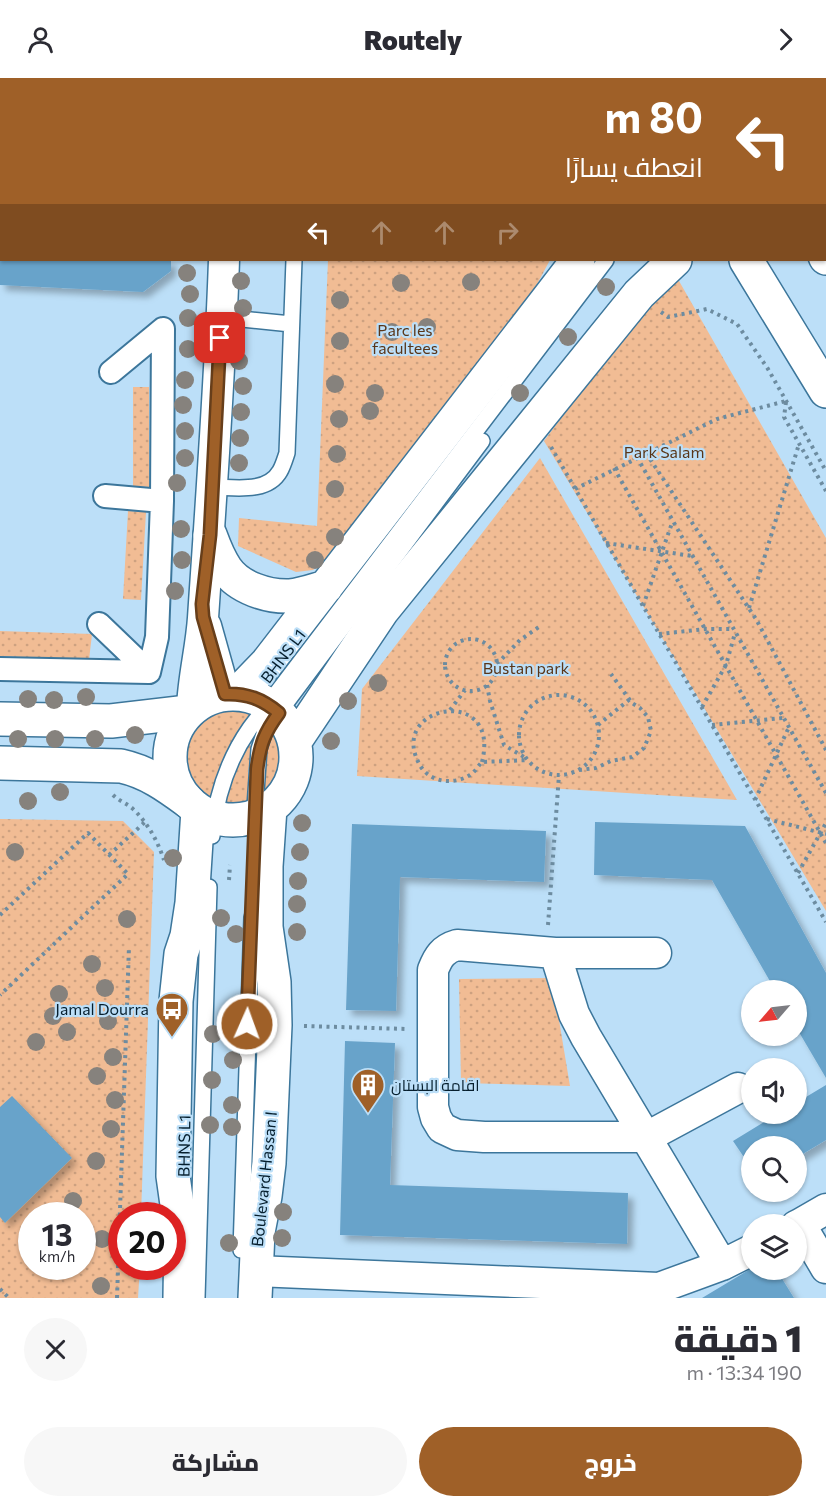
<!DOCTYPE html>
<html lang="ar">
<meta charset="utf-8">
<style>
body{margin:0;font-family:Commissioner,Cairo,sans-serif;background:#f7f7f7;color:#2b2b33;direction:rtl;height:100vh;display:flex;flex-direction:column;font-size:22px;white-space:nowrap}
*{box-sizing:border-box;margin:0}
p{font-size:20px;color:#7c7c81}
.icon{flex:none;width:33px;height:33px;fill:none;stroke:currentColor;stroke-width:2;stroke-linecap:round;stroke-linejoin:round}
.map{position:relative;height:1220px;overflow:hidden;direction:ltr}
.side{display:flex;flex-direction:column;background:#fff;flex:1}
.side>*{flex:none}
.guide{position:absolute;left:0px;top:0px;width:826px;height:183px;box-shadow:0 2px 4px #0004;direction:rtl;background:#9f6028;color:#fff;overflow:hidden}
.needle{width:39px;rotate:242deg}
.controls{position:absolute;left:741px;top:902px;display:grid;gap:12px}
.controls a{display:grid;place-items:center;width:66px;height:66px;border-radius:50%;background:#fff;box-shadow:0 2px 4px #0004;font-size:30px}
.speed{position:absolute;left:18px;top:1124px;display:flex;gap:12px;font-size:30px;font-weight:700;text-align:center}
.speed>*{display:grid;place-content:center;width:78px;height:78px;border-radius:50%;background:#fff;box-shadow:0 2px 4px #0004;line-height:1}
.speed small{font-size:15px;font-weight:400}
.speed .limit{border:9px solid #d22;background:#fff;color:#111}
.pin{position:absolute;display:grid;place-items:center;width:51px;height:51px;color:#fff;margin:-26px;border-radius:12px;box-shadow:0 3px 9px #0006}
.me{position:absolute;width:66px;margin:-33px;rotate:2deg;stroke-linejoin:round;filter:drop-shadow(0 0 4px #0008)}
.turn{display:flex;align-items:center;gap:21px;height:126px;padding:0 24px;font-size:27px}
.turn .icon{width:78px;height:78px;stroke-width:2.5}
.turn b{display:block;font-size:42px;line-height:51px}
.lanes{display:flex;align-items:center;height:57px;padding:0 24px;background:#0003;justify-content:center;gap:30px;direction:ltr}
.lanes .off{opacity:.35}
.round{display:grid;place-items:center;flex:none;width:63px;height:63px;border-radius:32px;background:#f7f7f7}
.overview{display:flex;align-items:center;justify-content:space-between;height:102px;padding:0 24px}
h1{font-size:36px;font-weight:800;line-height:45px}
.action{display:flex;gap:12px;margin-top:auto;padding:12px 24px}
.action a{flex:1;height:69px;border-radius:36px;background:#9f6028;color:#fff;font-size:24px;font-weight:800;line-height:69px;text-align:center}
.action a+a{background:#f7f7f7;color:#2b2b33}
header{display:flex;justify-content:space-between;align-items:center;height:78px;padding:0 24px;background:#fff;font-size:27px;font-weight:800}
.map>svg:first-child{display:block}
.park{fill:url(#park-dots);fill-rule:evenodd}
.building{fill:#68a3ca;filter:url(#shadow)}
.lines{fill:none;stroke-linecap:round;stroke-linejoin:round}
.service-casing{stroke:#3c769b;stroke-width:18}
.pedestrian-casing{stroke:#3c769b;stroke-width:26}
.minor-casing{stroke:#3c769b;stroke-width:33}
.tertiary-casing{stroke:#3c769b;stroke-width:36}
.secondary-casing{stroke:#3c769b;stroke-width:36}
.primary-casing{stroke:#3c769b;stroke-width:36}
.path{stroke:#6d8ca0;stroke-width:4;stroke-dasharray:3 4.5;stroke-linecap:butt}
.service{stroke:#fff;stroke-width:15}
.pedestrian{stroke:#fff;stroke-width:22}
.minor{stroke:#fff;stroke-width:30}
.tertiary{stroke:#fff;stroke-width:33}
.secondary{stroke:#fff;stroke-width:33}
.primary{stroke:#fff;stroke-width:33}
.tree{fill:#86827d}
.route-casing{stroke:#673e1a;stroke-width:15}
.route{stroke:#9f6028;stroke-width:10}
.labels{text-anchor:middle;stroke-width:4.5;stroke-linejoin:round;paint-order:stroke}
.park-label{font-size:16px;fill:#593619;stroke:#bcdff8}
.street-label{font-size:16px;fill:#061f2e;stroke:#bcdff8}
.poi-label{font-size:16px;fill:#061f2e;stroke:#bcdff8;text-anchor:end}
</style>
<header><svg class="icon" aria-label="forward" viewBox="0 0 24 24"><path d="M9 5l7 7-7 7"/></svg>Routely<svg class="icon" aria-label="person" viewBox="0 0 24 24"><circle cx="12" cy="8" r="4"/><path d="M4 21q1-7 8-7t8 7"/></svg></header>
<div class="map">
<svg width="826" height="1220" viewBox="0 0 826 1220">
<defs>
<pattern id="park-dots" width="8" height="8" patternUnits="userSpaceOnUse" patternTransform="scale(1.5)"><rect width="8" height="8" fill="#f1bc94"/><path d="M2 2h.1M6 6h.1" fill="none" stroke="#cda180" stroke-width="1.8" stroke-linecap="round"/></pattern>
<filter id="shadow"><feDropShadow dx="5.5" dy="5.5" stdDeviation="3" flood-color="#0004"/></filter>
</defs>
<rect width="100%" height="100%" fill="#bcdff8"/>
<path class="park" d="M335,0H587L588,1L334,2Z
M328,182H550L506,264L343,466L313,492L296,494L238,468L239,440L317,448Z
M675,196L826,460V833L544,363L614,269Z
M133,309H149V409L133,408Z
M540,380L737,722L357,698L362,611Z
M128,433L146,434L141,522L123,521Z
M0,553L92,556L89,582L0,578Z
M230,630L252,634C229,664 219,687 209,722C168,690 179,640 230,630Z
M273,652C288,672 283,698 266,716C261,693 266,673 273,652Z
M247,666L252,668L248,694V726L236,729L222,728L227,710Z
M0,741L123,743L154,774L141,1137H122V1188H140L138,1220H0ZM32,1137H82V1188H32Z
M552,900L570,1008L461,1005L459,901Z"/>
<path class="building" d="M0,182H171V193L143,214L0,207Z
M595,744L745,748L826,895V1000L796,949V912H775L712,802L594,797Z
M352,746L546,753L544,804L400,799L396,933L346,932Z
M345,963L395,965L390,1107L628,1115L627,1166L340,1157Z
M826,1007V1062L796,1080V1068H752V1091L733,1063L779,1035H796V1025Z
M12,1018L72,1080L5,1145L0,1139V1029Z
M752,1190L776,1191L794,1220H702Z"/>
<g class="lines">
<g class="service-casing">
<path id="service" d="M294,0L295,2
M222,239L291,246
M212,409C234,409 267,416 280,393C283,388 285,381 287,375L294,182
M254,743L259,671L265,653L482,363
M212,758C216,718 227,683 250,650L606,182
M241,1172L252,839
M197,1220L209,809"/>
</g>
<g class="pedestrian-casing">
<path id="pedestrian" d="M111,294L163,251
M105,418L162,423
M99,546L149,594
M0,591L149,594
M149,594L157,559L162,423L163,251"/>
</g>
<g class="minor-casing">
<path id="minor" d="M230,2V0
M825,9L826,7
M0,92H2
M206,548L225,616
M192,630C193,600 201,570 203,540C211,421 220,301 224,182
M555,875H656
M800,1146L826,1131
M796,1148L800,1146L826,1190
M722,1187L586,959L574,936L555,875L457,867C443,871 438,879 433,892V1029L436,1040L442,1050L457,1057L484,1059H647L738,1010
M256,1193L659,1210L722,1187L752,1172"/>
</g>
<g class="tertiary-casing">
<path id="tertiary" d="M0,641L111,643L188,634
M0,685L121,688C148,694 167,708 189,724"/>
</g>
<g class="secondary-casing">
<path id="secondary" d="M210,457C214,468 219,481 226,491C239,510 268,519 290,518C302,517 315,512 326,509
M238,615L267,585L578,182
M170 679a63 63 0 1 1 126 0a63 63 0 1 1-126 0Z
M295,663L382,533L639,216L675,182
M180,1220L181,1155L173,1098L176,923L181,876L187,858L192,825L198,732
M255,1220L258,1154L265,1118L269,1085L275,947L274,904L266,849V788L270,730"/>
</g>
<g class="primary-casing">
<path id="primary" d="M619,0L620,2
M753,0L757,2
M679,2L683,0
M825,178L826,180
M746,182L826,313"/>
</g>
<path class="path" d="M573,0L574,2
M661,234L668,239L707,231L737,246L768,291L826,393
M786,324L784,339L826,413
M551,369L826,844
M646,375L756,541L826,672
M637,379L826,715
M614,390L826,765
M575,411L717,341L786,323
M606,465L692,478
M643,528L672,445
M749,530L799,366
M659,556L706,551H733
M445 587a26 26 0 1 1 52 0a26 26 0 1 1-52 0Z
M497,586L520,562L542,547
M487,607L490,623L504,667L524,679
M519 657a40 40 0 1 1 80 0a40 40 0 1 1-80 0Z
M702,629L726,587L735,555
M450,632L465,612
M598,647L630,621
M712,647L783,640
M482,684C502,605 383,627 421,689C432,705 454,707 470,697C475,694 478,688 482,684L529,682
M579,692L596,690L611,683L632,679L644,670L651,653L648,639L640,630L632,625L611,596
M113,717C119,723 126,725 132,730C148,745 157,762 164,782
M755,722L789,649
M767,741L826,756
M109,777L145,744
M798,795L826,745
M229,802L230,787
M0,837L88,755L128,796L0,917
M548,847L559,697
M304,948L408,951
M0,1211L9,1220
M117,1220L129,868"/>
<use href="#service" class="service"/>
<use href="#pedestrian" class="pedestrian"/>
<use href="#minor" class="minor"/>
<use href="#tertiary" class="tertiary"/>
<use href="#secondary" class="secondary"/>
<use href="#primary" class="primary"/>
</g>
<g class="tree">
<circle cx="187" cy="195" r="9"/>
<circle cx="241" cy="203" r="9"/>
<circle cx="471" cy="204" r="9"/>
<circle cx="401" cy="205" r="9"/>
<circle cx="606" cy="209" r="9"/>
<circle cx="190" cy="216" r="9"/>
<circle cx="340" cy="222" r="9"/>
<circle cx="243" cy="230" r="9"/>
<circle cx="188" cy="240" r="9"/>
<circle cx="427" cy="249" r="9"/>
<circle cx="392" cy="254" r="9"/>
<circle cx="568" cy="259" r="9"/>
<circle cx="340" cy="263" r="9"/>
<circle cx="188" cy="271" r="9"/>
<circle cx="239" cy="283" r="9"/>
<circle cx="185" cy="302" r="9"/>
<circle cx="335" cy="306" r="9"/>
<circle cx="243" cy="308" r="9"/>
<circle cx="375" cy="315" r="9"/>
<circle cx="520" cy="315" r="9"/>
<circle cx="183" cy="327" r="9"/>
<circle cx="370" cy="333" r="9"/>
<circle cx="241" cy="334" r="9"/>
<circle cx="339" cy="341" r="9"/>
<circle cx="185" cy="353" r="9"/>
<circle cx="240" cy="360" r="9"/>
<circle cx="337" cy="376" r="9"/>
<circle cx="185" cy="380" r="9"/>
<circle cx="239" cy="385" r="9"/>
<circle cx="177" cy="405" r="9"/>
<circle cx="335" cy="411" r="9"/>
<circle cx="181" cy="451" r="9"/>
<circle cx="335" cy="459" r="9"/>
<circle cx="182" cy="482" r="9"/>
<circle cx="315" cy="482" r="9"/>
<circle cx="175" cy="513" r="9"/>
<circle cx="378" cy="605" r="9"/>
<circle cx="86" cy="619" r="9"/>
<circle cx="28" cy="621" r="9"/>
<circle cx="54" cy="622" r="9"/>
<circle cx="348" cy="623" r="9"/>
<circle cx="135" cy="657" r="9"/>
<circle cx="18" cy="661" r="9"/>
<circle cx="55" cy="661" r="9"/>
<circle cx="95" cy="661" r="9"/>
<circle cx="331" cy="663" r="9"/>
<circle cx="60" cy="714" r="9"/>
<circle cx="28" cy="723" r="9"/>
<circle cx="302" cy="745" r="9"/>
<circle cx="15" cy="774" r="9"/>
<circle cx="300" cy="774" r="9"/>
<circle cx="173" cy="780" r="9"/>
<circle cx="298" cy="803" r="9"/>
<circle cx="297" cy="826" r="9"/>
<circle cx="221" cy="840" r="9"/>
<circle cx="127" cy="841" r="9"/>
<circle cx="297" cy="854" r="9"/>
<circle cx="236" cy="856" r="9"/>
<circle cx="92" cy="886" r="9"/>
<circle cx="105" cy="910" r="9"/>
<circle cx="59" cy="916" r="9"/>
<circle cx="53" cy="938" r="9"/>
<circle cx="108" cy="943" r="9"/>
<circle cx="67" cy="954" r="9"/>
<circle cx="213" cy="956" r="9"/>
<circle cx="36" cy="964" r="9"/>
<circle cx="113" cy="979" r="9"/>
<circle cx="233" cy="982" r="9"/>
<circle cx="97" cy="998" r="9"/>
<circle cx="212" cy="1002" r="9"/>
<circle cx="115" cy="1022" r="9"/>
<circle cx="232" cy="1027" r="9"/>
<circle cx="210" cy="1047" r="9"/>
<circle cx="232" cy="1049" r="9"/>
<circle cx="111" cy="1051" r="9"/>
<circle cx="96" cy="1083" r="9"/>
<circle cx="73" cy="1123" r="9"/>
<circle cx="283" cy="1134" r="9"/>
<circle cx="282" cy="1160" r="9"/>
<circle cx="102" cy="1161" r="9"/>
<circle cx="229" cy="1165" r="9"/>
<circle cx="101" cy="1208" r="9"/>
</g>
<g class="lines">
<g class="route-casing">
<path id="route" d="M220,260L210,457L202,526L203,539L225,616C247,615 262,621 279,635C264,655 260,667 257,691L247,946"/>
</g>
<use href="#route" class="route"/>
</g>
<defs>
<g id="bus-pin" transform="scale(1.725)"><path d="M0 17L-7.5 6A9.5 9.5 0 1 1 7.5 6Z" fill="#9f6028" stroke="#bcdff8"/><path d="M-5-6H5V4H4V6H2V4H-2V6H-4V4H-5ZM-3.5-4V0h7V-4ZM-3.5 1.2v1.5H-2V1.2ZM2 1.2v1.5H3.5V1.2Z" fill="#fff"/></g>
<g id="building-pin" transform="scale(1.725)"><path d="M0 17L-7.5 6A9.5 9.5 0 1 1 7.5 6Z" fill="#9f6028" stroke="#bcdff8"/><path d="M-4-6H4V6H1V3H-1V6H-4ZM-2.5-4.3h1.7v1.8h-1.7ZM.8-4.3h1.7v1.8H.8ZM-2.5-1h1.7V.8h-1.7ZM.8-1h1.7V.8H.8Z" fill="#fff"/></g>
</defs>
<g fill-rule="evenodd">
<use href="#bus-pin" x="172" y="931"/>
<use href="#building-pin" x="368" y="1007"/>
</g>
<g class="labels">
<g class="park-label">
<text x="405" y="258">Parc les<tspan x="405" dy="18">facultees</tspan></text>
<text x="664" y="380">Park Salam</text>
<text x="526" y="596">Bustan park</text>
</g>
<g class="street-label">
<text transform="translate(283 578) rotate(-53)" y="6">BHNS L1</text>
<text transform="translate(184 1068) rotate(-89)" y="6">BHNS L1</text>
<text transform="translate(264 1101) rotate(-84)" y="6">Boulevard Hassan I</text>
</g>
<g class="poi-label">
<text x="149" y="937">Jamal Dourra</text>
<text x="391" y="1013" text-anchor="start">اقامة البستان</text>
</g>
</g>
</svg>
<div class="controls">
<a><svg class="needle" viewBox="-14 -14 28 28"><path d="M0-13l5 13h-10z" fill="#e53935"/><path d="M0 13l5-13h-10z" fill="#7c7c81"/></svg></a>
<a><svg class="icon" aria-label="sound" viewBox="0 0 24 24"><path d="M4 9h4l5-4v14l-5-4H4zM17 9q2 3 0 6"/></svg></a>
<a><svg class="icon" aria-label="search" viewBox="0 0 24 24"><circle cx="10" cy="10" r="6"/><path d="M15 15l6 6"/></svg></a>
<a><svg class="icon" aria-label="layers" viewBox="0 0 24 24"><path d="M12 4l9 5-9 5-9-5zM3 14l9 5 9-5"/></svg></a>
</div>
<div class="speed"><div>13<small>km/h</small></div><div class="limit">20</div></div>
<div class="pin" style="left:220px;top:260px;background:#d93025"><svg class="icon" aria-label="arrive" viewBox="0 0 24 24"><path d="M6 21V4h12l-3 4 3 4H6"/></svg></div>
<svg class="me" style="left:247px;top:946px" viewBox="-20 -20 40 40"><circle r="17" fill="#9f6028" stroke="#fff" stroke-width="3"/><path d="M0-11L8 9 0 5-8 9z" fill="#fff"/></svg>
<div class="guide">
<div class="turn"><svg class="icon" aria-label="left" viewBox="0 0 24 24"><path d="M17 20v-9H6M10 6l-5 5 5 5"/></svg><div><b>80 m</b>انعطف يسارًا</div></div>
<div class="lanes"><svg class="icon" aria-label="left" viewBox="0 0 24 24"><path d="M17 20v-9H6M10 6l-5 5 5 5"/></svg><svg class="icon off" aria-label="ahead" viewBox="0 0 24 24"><path d="M12 20V5M6 11l6-6 6 6"/></svg><svg class="icon off" aria-label="ahead" viewBox="0 0 24 24"><path d="M12 20V5M6 11l6-6 6 6"/></svg><svg class="icon off" aria-label="right" viewBox="0 0 24 24"><path d="M7 20v-9h11M14 6l5 5-5 5"/></svg></div>
</div>
</div>
<section class="side">
<div class="overview"><div><h1>1 دقيقة</h1><p>190 m · 13:34</p></div><a class="round"><svg class="icon" aria-label="close" viewBox="0 0 24 24"><path d="M6 6l12 12M18 6L6 18"/></svg></a></div>
<div class="action"><a>خروج</a><a>مشاركة</a></div>
</section>
